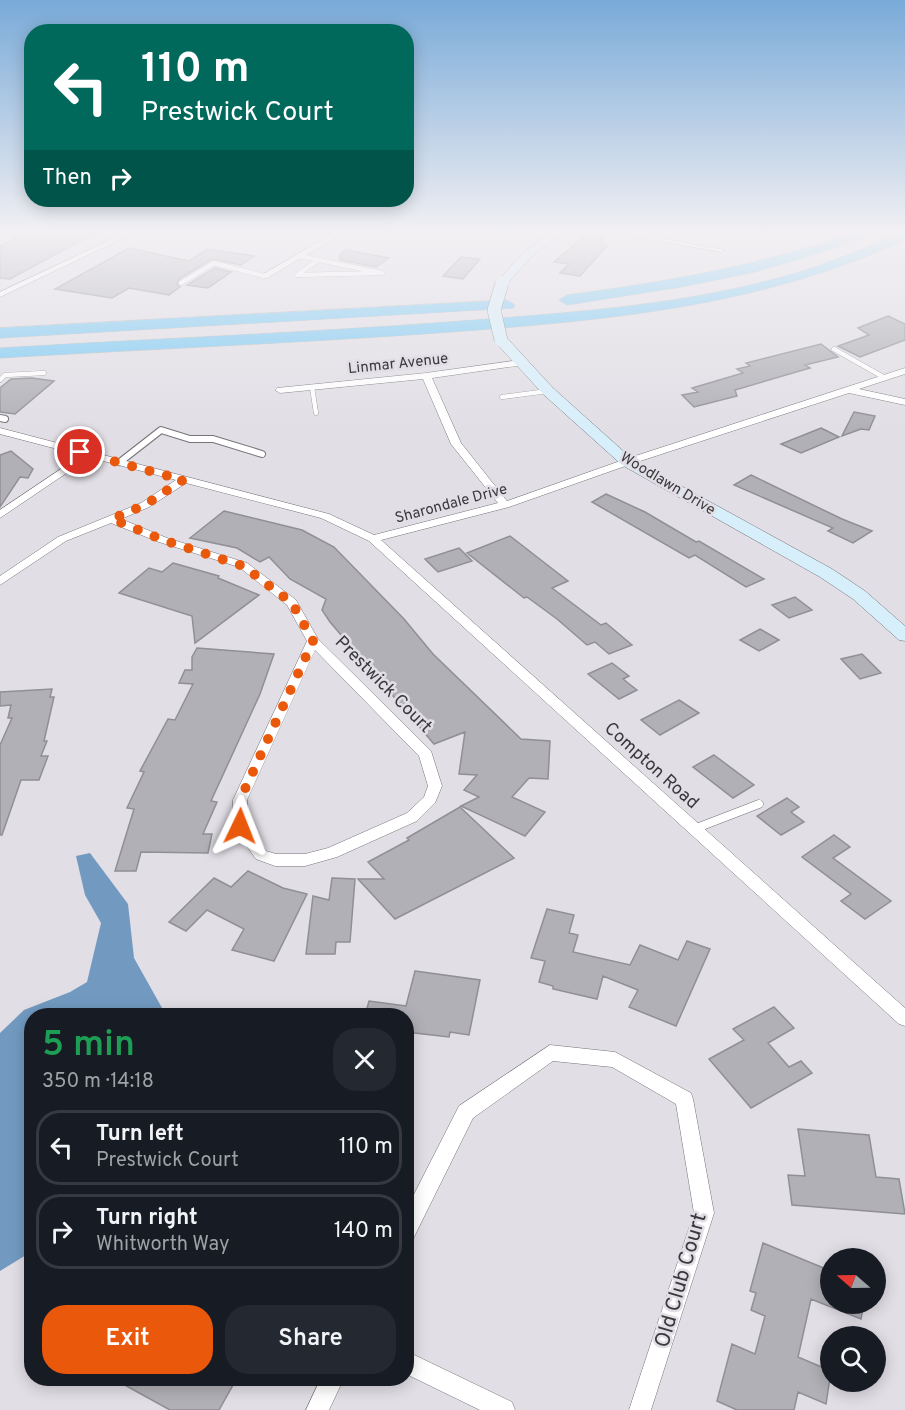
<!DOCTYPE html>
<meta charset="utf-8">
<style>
body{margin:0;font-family:Overpass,sans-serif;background:#242831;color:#f1f3f6;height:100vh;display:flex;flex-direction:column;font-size:22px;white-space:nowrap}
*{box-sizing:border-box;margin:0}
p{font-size:20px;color:#9ea1a6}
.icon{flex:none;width:33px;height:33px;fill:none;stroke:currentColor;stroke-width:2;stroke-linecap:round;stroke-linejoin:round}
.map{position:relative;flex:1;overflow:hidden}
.details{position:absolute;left:24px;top:1008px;width:390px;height:378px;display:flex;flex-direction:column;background:#171b24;border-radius:24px;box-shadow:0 3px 15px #0003}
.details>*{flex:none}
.guide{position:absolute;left:24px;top:24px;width:390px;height:183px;border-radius:24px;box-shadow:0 3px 15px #0003;background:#00695c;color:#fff;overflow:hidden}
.needle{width:39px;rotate:290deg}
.fabs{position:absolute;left:820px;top:1248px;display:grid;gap:12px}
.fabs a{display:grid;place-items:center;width:66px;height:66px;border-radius:50%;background:#171b24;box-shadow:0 3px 15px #0003;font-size:30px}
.pin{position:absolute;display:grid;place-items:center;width:51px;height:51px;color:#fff;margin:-26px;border:3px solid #fff;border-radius:50%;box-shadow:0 2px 6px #0007}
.me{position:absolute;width:66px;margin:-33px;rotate:2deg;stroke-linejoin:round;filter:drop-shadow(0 0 4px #0008)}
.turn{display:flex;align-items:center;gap:21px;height:126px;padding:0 18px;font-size:27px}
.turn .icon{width:78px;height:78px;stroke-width:2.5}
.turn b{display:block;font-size:42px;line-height:51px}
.then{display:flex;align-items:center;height:57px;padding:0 18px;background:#0003;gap:12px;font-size:22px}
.round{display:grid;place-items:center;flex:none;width:63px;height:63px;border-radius:24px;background:#242831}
.headline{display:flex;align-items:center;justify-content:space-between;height:102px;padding:0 18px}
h1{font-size:36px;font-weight:600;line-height:45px;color:#1e9e55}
.action{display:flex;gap:12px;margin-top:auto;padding:12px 18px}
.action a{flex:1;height:69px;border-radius:24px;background:#ea580c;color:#fff;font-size:24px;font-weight:600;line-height:69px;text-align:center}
.action a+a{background:#242831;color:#f1f3f6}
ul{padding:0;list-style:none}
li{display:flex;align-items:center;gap:18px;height:75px;margin:0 12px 9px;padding:0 6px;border:3px solid #363941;border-radius:24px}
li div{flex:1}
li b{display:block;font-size:22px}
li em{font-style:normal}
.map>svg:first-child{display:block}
.water{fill:#729ac1}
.building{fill:#b0b0b6;stroke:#8f8f95;stroke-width:1.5}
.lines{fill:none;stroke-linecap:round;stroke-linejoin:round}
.lane-far2-casing{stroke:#767379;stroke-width:5}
.lane-far1-casing{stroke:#767379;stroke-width:8}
.lane-casing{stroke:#767379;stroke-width:9}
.street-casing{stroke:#767379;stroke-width:1}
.secondary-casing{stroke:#767379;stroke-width:1}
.highway-casing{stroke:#bcbcbc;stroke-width:1}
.lane-far2{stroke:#fff;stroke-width:4.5}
.lane-far1{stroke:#fff;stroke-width:6}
.lane{stroke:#fff;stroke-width:8}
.street{fill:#fff;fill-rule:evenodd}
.secondary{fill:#d7effb;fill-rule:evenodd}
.highway{fill:#7ac9f3;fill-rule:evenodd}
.secondary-bridge-casing{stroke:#767379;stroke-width:14;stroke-linecap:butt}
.secondary-bridge{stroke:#d7effb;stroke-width:13}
.route{stroke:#ea580c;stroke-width:10;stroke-dasharray:0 18}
.labels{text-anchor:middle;stroke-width:5;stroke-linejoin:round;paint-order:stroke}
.far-street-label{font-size:15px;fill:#3a393b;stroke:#e1dee5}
.street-label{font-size:18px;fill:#3a393b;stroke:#e1dee5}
.near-street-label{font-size:21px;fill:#3a393b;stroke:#e1dee5}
</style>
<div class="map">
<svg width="905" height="1410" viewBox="0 0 905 1410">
<rect width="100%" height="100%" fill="#e1dee5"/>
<path class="water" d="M90,853L128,904L134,958L166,1015L32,1016L31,1252L0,1271V1033L24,1010L70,992L87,982L101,923L85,895L76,856Z"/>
<path class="building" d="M25,233H95L10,279L0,278V246Z
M586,235L605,238L599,243L608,245L580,276L560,273L569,264L554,262Z
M129,248L189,261L207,249L254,256L241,265L212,259L179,279L177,284L180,287L169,295L129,288L112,298L55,289Z
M345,250L351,251L389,258L376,267L340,260V254Z
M461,257L480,259L463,279L443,276Z
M215,268L231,272L208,288L187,285Z
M888,316L905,324V340L860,357L838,346L869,335L858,328Z
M821,344L838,357L805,365L810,368L735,390L737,396L694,407L682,395L698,392L692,388L743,373L737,369L750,366L746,363Z
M32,378L54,381L15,414L0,412V388L11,379Z
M854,412L875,416L869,430L861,429L842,436Z
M821,428L839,437L801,453L781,444Z
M11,451L33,469L28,478L20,477L0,507V455Z
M751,475L842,519L872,531L853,543L828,531L833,528L734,485Z
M606,494L645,512L696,542L699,541L764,579L746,587L695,555L689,558L592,502Z
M224,511L302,530L334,547L404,619L433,654L521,739L550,741L548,779L529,778L512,797L545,812L525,836L461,806L479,797L464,790L477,775L459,774L465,732L434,744L330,622L322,610L326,599L290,579L269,557L260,562L237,548L190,538Z
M510,536L568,581L552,588L601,625L606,623L632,645L609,654L595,642L587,645L557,619L527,597L524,598L467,553Z
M459,548L472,561L438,572L425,559Z
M173,563L219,576L218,578L259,595L195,643L192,616L119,593L149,568L162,572Z
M795,597L812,610L789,618L772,605Z
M760,629L779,640L759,651L740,640Z
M197,648L274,654L260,694L211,801L217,802L203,834H212L208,853L141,852L136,871H115L134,809L127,808L144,772L140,771L168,719L175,720L193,684L179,683L185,670H192V657Z
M862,654L881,673L860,679L841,659Z
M612,663L629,676L623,679L637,690L619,699L588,674Z
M52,689L50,697H54L44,741H47L41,756H48L39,780H21L2,835H0V745L12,718H8L11,705L0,706V692Z
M679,700L699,713L660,735L641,720Z
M714,755L754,785L733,798L693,767Z
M787,798L799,807L791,812L804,822L781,835L757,816Z
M460,807L514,858L395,919L358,879H384L368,862L409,840L407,838Z
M834,835L850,847L833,858L891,901L865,919L841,901L851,894L802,857Z
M248,871L283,888L307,894L274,961L232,950L244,929L207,910L186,931L169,922L214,878L231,887Z
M332,878L355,879L350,942H336L335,954H306L313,896L329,900Z
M547,909L574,915L569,933L578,935L573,952L630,965L640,945L678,960L687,941L710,949L676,1026L629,1007L638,990L603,976L597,999L553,989V986L539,982L545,961L531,958Z
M415,971L480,980L469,1035L450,1032L449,1037L406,1032V1016H365L369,1001L406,1006Z
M774,1007L794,1028L768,1043L789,1067L801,1061L812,1073L751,1108L709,1059L744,1040L733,1029Z
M798,1129L869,1135L876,1177L899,1179L905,1214L792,1205L788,1175L805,1176Z
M763,1243L831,1271V1304H864L861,1319L811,1299L798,1357L831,1371L826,1404L798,1392L794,1410H737L717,1401L732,1344L755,1354L765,1316L751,1310L756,1293L750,1291Z
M112,1378H220L233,1385L219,1410H170Z"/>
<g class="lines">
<g class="lane-far2-casing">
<path id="lane-far2" d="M0,239L14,233
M297,275L382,273L300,256
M297,275L318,260
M181,283L214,263L264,276
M834,349L885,378
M0,380L5,375L44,373
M312,387L316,413
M502,397L548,391
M0,418L5,419"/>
</g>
<g class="lane-far1-casing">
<path id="lane-far1" d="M0,418L5,419
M120,462L161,430L190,439H213L262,454"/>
</g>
<g class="lane-casing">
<path id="lane" d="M694,829L759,804"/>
</g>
<g class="street-casing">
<path id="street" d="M125,233H134L0,297V292Z
M334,233H343L267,278L260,276Z
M615,233H630L725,250L721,252Z
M520,360L525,363L523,365L432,378L461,443L507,501L623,460L905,368V374L859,389L905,399V405L849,393L631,464L509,507L381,540L905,1008V1026L899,1024L369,541L321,518L186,483L149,507L121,519L167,538L247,563L296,600L318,639L431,751L442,786L435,803L417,821L337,857L305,866H275L256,859L232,826L233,800L307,641L287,605L239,567L159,542L111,523L66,541L0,585V576L58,537L141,503L176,480L0,434V428L329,514L374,535L498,503L451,444L423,379L280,393L275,390L277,388L426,373ZM315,650L419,756L428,786L424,797L407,813L328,848L305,854H276L266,851L248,825L247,800Z
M67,465L72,468L71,470L0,518V510Z
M550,1045L615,1052L691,1093L693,1099L714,1213L651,1410H629L694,1213L676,1104L612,1067L553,1061L473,1118L413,1239L406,1242V1210L459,1106Z
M406,1351L512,1402L515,1410H480L406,1374Z
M321,1378H344L329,1410H306Z"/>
</g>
<g class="secondary-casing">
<path id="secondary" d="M550,233H561L531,257L506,285H498V281L523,253Z
M501,336L506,337L553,388L632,459L832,569L865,591L905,626V641L899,640L853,599L820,577L622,465L543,394L496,343L495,340Z"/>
</g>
<g class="highway-casing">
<path id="highway" d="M852,233H871L833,249L755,272L681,287L567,305L559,300L567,295C664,282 759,266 852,233Z
M899,233H905V240C759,307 609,320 451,332C301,343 150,349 0,358V348C149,339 299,333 448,322C565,313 684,306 796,273C832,262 865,248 899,233Z
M507,300L515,305L513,308L0,338V328Z"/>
</g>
<use href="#lane-far2" class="lane-far2"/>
<use href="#lane-far1" class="lane-far1"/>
<use href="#lane" class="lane"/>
<use href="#street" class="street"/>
<use href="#secondary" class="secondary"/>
<use href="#highway" class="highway"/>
<g class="secondary-bridge-casing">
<path id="secondary-bridge" d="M501,340L494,310L502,283"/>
</g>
<use href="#secondary-bridge" class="secondary-bridge"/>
</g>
<linearGradient id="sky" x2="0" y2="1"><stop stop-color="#79aad8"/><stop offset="0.54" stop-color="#f2f0f3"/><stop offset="1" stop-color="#f2f0f3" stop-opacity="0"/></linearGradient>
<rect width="905" height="430" fill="url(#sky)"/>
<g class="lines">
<path class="route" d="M80,452L183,480L145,505L112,519L163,540L243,566L292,603L313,641L240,800V826"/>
</g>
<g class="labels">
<g class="far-street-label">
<text transform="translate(398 363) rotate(-6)" y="5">Linmar Avenue</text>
<text transform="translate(668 483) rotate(31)" y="5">Woodlawn Drive</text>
<text transform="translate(451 503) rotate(-15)" y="5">Sharondale Drive</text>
</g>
<g class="street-label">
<text transform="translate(384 684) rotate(45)" y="6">Prestwick Court</text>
<text transform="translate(652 765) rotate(42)" y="6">Compton Road</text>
</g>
<g class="near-street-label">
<text transform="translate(680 1280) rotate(-74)" y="7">Old Club Court</text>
</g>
</g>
</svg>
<div class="fabs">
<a><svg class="needle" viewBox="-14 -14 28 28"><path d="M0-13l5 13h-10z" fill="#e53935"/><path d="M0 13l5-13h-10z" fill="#9ea1a6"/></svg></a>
<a><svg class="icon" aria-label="search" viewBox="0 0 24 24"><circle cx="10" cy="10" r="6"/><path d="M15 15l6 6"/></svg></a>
</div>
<div class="pin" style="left:80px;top:452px;background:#d93025"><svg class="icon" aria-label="arrive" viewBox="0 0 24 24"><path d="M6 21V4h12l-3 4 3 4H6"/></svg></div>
<svg class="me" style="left:240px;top:826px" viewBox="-20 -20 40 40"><path d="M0-17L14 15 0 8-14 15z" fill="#ea580c" stroke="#fff" stroke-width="4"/></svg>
<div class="guide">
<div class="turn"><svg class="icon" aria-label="left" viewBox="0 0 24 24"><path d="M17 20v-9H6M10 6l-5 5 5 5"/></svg><div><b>110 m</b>Prestwick Court</div></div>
<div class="then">Then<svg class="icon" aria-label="right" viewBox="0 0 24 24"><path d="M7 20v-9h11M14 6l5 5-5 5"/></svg></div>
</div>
<section class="details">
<div class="headline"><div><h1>5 min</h1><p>350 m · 14:18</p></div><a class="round"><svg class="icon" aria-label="close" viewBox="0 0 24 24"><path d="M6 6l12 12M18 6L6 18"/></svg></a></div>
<ul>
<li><svg class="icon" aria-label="left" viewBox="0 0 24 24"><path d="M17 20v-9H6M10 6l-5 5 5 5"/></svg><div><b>Turn left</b><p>Prestwick Court</p></div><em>110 m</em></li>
<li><svg class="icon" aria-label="right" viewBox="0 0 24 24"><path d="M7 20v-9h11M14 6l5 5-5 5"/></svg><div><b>Turn right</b><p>Whitworth Way</p></div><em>140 m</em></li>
</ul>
<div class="action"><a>Exit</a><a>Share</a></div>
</section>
</div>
